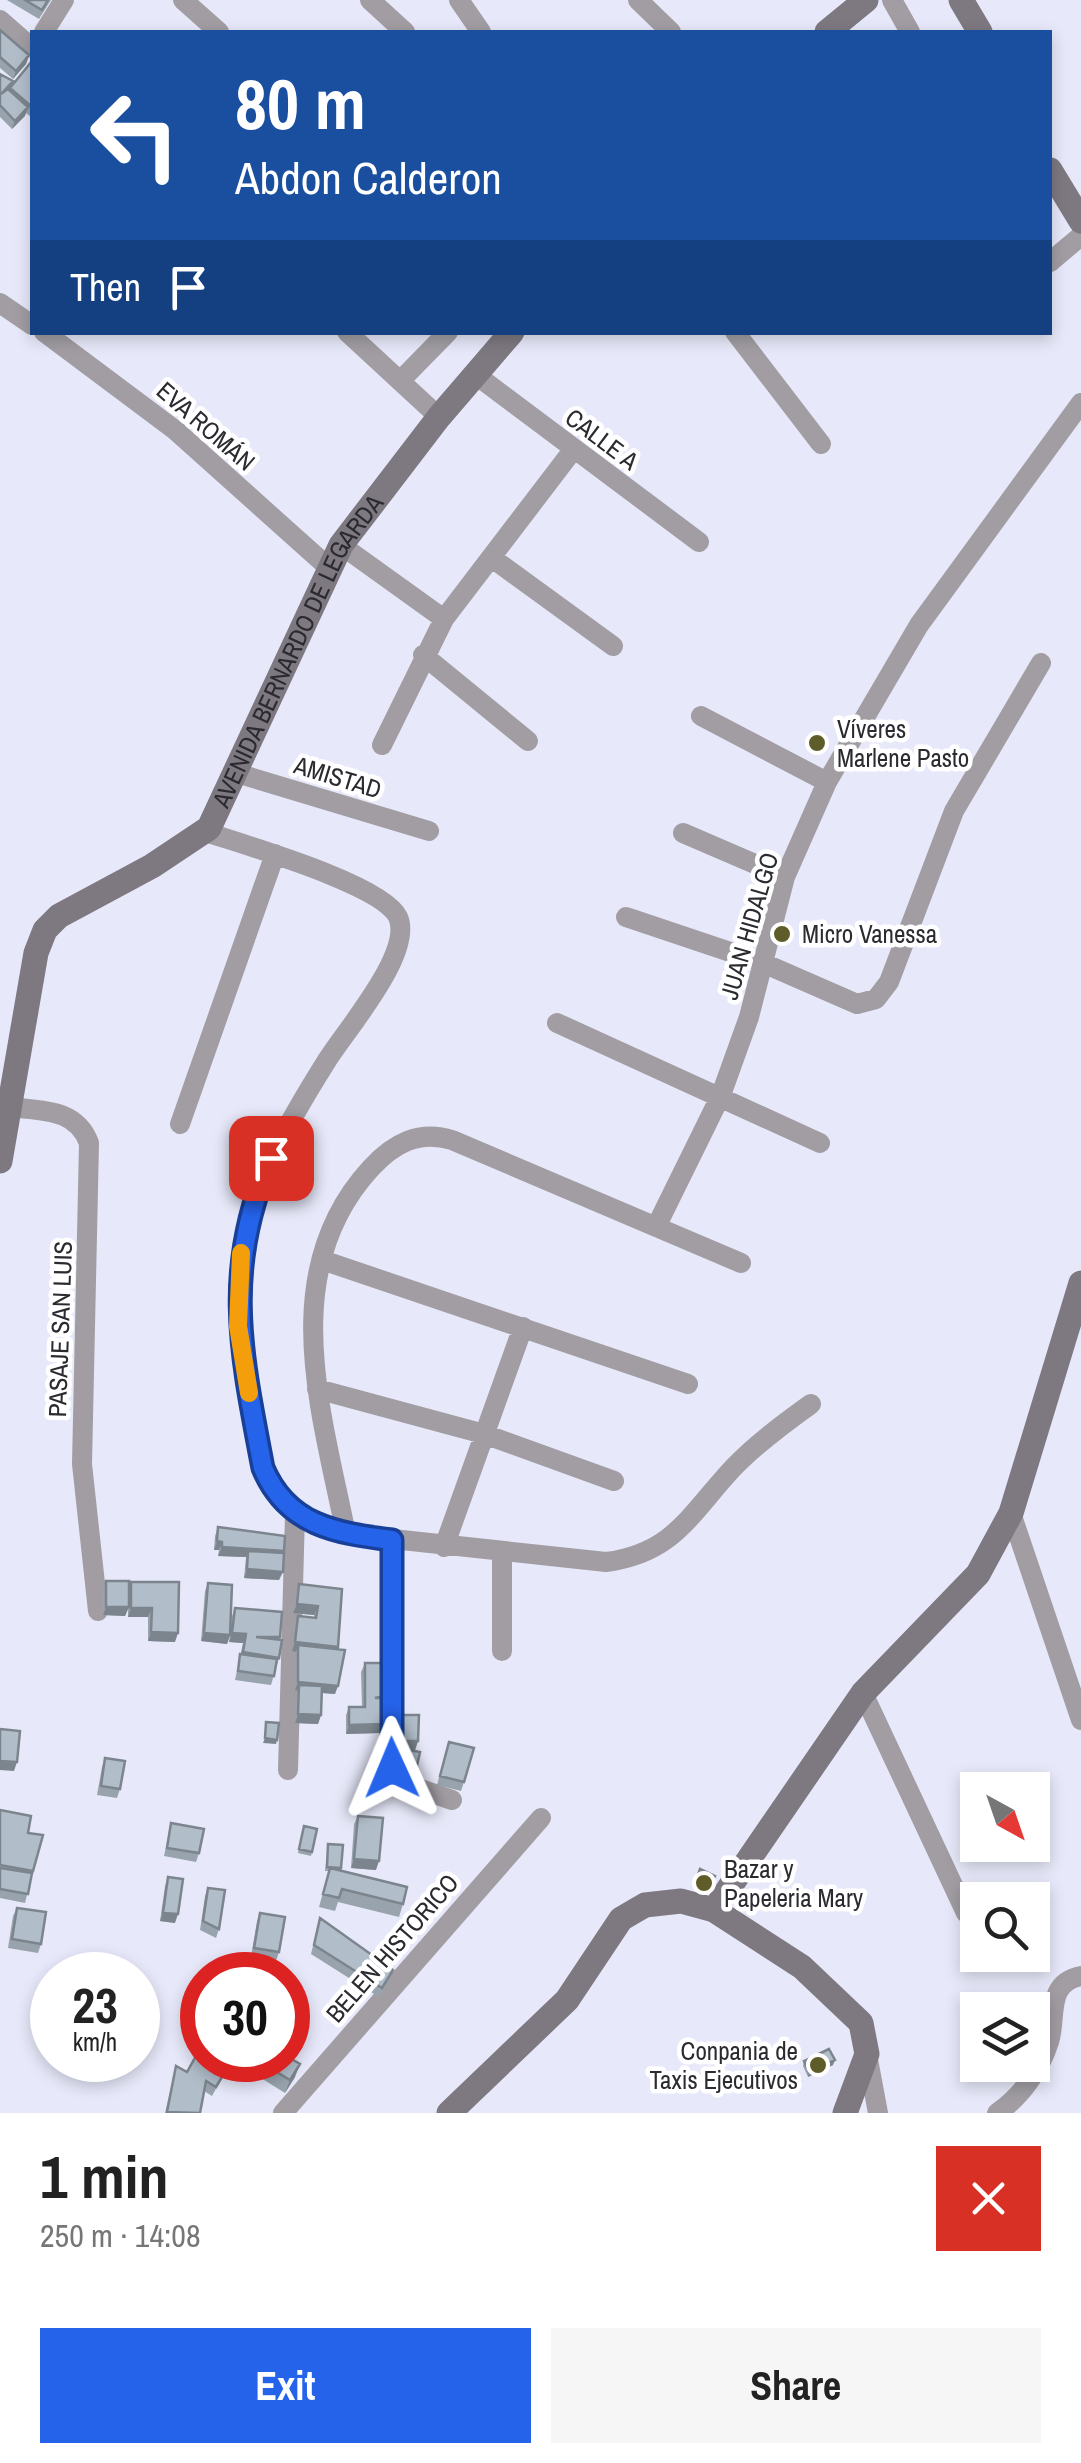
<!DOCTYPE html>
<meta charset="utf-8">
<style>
body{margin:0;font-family:"Archivo Narrow",sans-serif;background:#f6f6f6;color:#222;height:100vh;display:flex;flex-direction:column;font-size:38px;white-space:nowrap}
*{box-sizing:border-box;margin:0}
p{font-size:32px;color:#767676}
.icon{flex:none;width:55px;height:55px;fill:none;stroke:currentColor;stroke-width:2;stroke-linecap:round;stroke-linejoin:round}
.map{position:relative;height:2113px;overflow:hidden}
.panel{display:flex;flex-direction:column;background:#fff;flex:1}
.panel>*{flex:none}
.hud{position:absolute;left:30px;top:30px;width:1022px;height:305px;border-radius:0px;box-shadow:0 5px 15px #0003;background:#1a4fa0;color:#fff;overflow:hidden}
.needle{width:65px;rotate:140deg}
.fabs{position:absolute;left:960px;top:1772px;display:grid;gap:20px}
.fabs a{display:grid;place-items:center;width:90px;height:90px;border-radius:0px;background:#fff;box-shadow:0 5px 15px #0003;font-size:50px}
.speed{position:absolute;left:30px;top:1952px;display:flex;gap:20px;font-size:50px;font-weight:700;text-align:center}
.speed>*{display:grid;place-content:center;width:130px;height:130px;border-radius:50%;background:#fff;box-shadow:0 5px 15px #0003;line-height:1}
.speed small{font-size:25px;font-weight:400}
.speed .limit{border:15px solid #d22;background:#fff;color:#111}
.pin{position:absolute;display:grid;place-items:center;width:85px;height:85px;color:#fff;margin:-42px;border-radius:20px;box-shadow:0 5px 15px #0006}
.me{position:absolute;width:110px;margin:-55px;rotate:359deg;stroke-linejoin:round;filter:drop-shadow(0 0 8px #0008)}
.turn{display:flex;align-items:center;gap:35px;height:210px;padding:0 40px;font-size:45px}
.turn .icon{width:130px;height:130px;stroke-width:2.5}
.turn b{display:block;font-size:70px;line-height:85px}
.then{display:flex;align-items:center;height:95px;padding:0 40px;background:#0003;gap:20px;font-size:38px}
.round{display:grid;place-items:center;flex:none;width:105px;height:105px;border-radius:0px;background:#f6f6f6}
.overview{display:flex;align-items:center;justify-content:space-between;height:170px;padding:0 40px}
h1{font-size:60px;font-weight:700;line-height:75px}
.cta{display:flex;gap:20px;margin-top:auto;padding:20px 40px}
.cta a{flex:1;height:115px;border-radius:0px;background:#2563eb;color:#fff;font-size:40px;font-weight:700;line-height:115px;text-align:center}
.cta a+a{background:#f6f6f6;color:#222}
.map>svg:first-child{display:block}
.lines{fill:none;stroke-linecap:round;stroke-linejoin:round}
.street{stroke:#a19da3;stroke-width:20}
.secondary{stroke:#7e7881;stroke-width:25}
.wall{fill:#98a3ae}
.shaded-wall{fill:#7c858d}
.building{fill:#b1beca;stroke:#7c858d;stroke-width:2.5}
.route-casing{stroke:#184099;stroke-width:25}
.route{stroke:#2563eb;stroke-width:18}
.slow{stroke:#f59e0b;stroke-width:18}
.poi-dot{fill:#5e5d2a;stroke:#fff;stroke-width:4}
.labels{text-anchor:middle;stroke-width:9;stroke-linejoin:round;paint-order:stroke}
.street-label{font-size:25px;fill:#2a2a30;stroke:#fff}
.poi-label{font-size:25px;fill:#2a2a30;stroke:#fff;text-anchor:start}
</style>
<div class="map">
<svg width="1081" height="2113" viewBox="0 0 1081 2113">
<rect width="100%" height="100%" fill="#e7e9fa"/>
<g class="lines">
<path class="street" d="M183,0L219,32
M370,0L405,32
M459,0L481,32
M638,0L671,32
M892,0L910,32
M0,20L32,48
M44,32L64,0
M1050,262L1081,236
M0,303L32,325
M44,332L175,430L328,567
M347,332L439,417
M735,332L821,444
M476,375L699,542
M400,381L448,332
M341,545L444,619
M492,558L613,646
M423,655L528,741
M701,716L827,782
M382,745L444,619L573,450
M233,772L429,831
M206,832C244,845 382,884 398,917C414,953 345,1031 326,1062C243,1194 226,1252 251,1406C263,1479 270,1512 346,1534L606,1562C674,1553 690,1514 733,1468C756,1444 783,1424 811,1404
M683,833L785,877
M626,917L763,963L857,1004L876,999L889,982L954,811L1041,663
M557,1023L820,1143
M9,1107C41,1111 76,1108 89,1143L82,1464L98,1611
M180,1124L275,854
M656,1227L721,1095L749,1017L785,877L827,782L919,625L1081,403
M322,1260L688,1384
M317,1389L484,1434L614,1481
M1011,1513L1081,1720
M346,1534C322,1413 275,1272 371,1168C394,1143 419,1130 452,1140L741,1263
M392,1540L393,1768L406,1784L452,1800
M444,1547L523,1327
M502,1651V1551
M863,1693L966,1913
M288,1770L295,1514
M867,2054L878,2113
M283,2113L541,1818
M997,2113C1021,2097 1040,2070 1049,2042C1057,2018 1045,1983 1081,1976"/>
<g class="secondary">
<path d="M961,0L980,32"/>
<path d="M827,32L866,0"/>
<path d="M1050,170L1081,221"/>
<path id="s1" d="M0,1161L36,953L45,930L59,916L152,866L209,828L341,545L439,417L512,332"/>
<path d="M714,1910L863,1693L978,1574L1011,1513L1081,1283"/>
<path d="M449,2113L567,2000L621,1919L645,1905L681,1901L714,1910L802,1967L861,2023L867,2054L845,2113"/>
</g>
</g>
<path class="wall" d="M7,0H51L39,19Z
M0,30L29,55L26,64L13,79L0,68Z
M32,61V114L31,117L26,113L12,129L0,117V74L13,81L10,88Z
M218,1527L283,1553L279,1580L244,1578L246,1557L218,1556L219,1550H214L215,1536Z
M106,1581L129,1589L131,1582L175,1642L148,1641V1617H128V1609L125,1616L103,1615V1589Z
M208,1583L230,1629L232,1616L235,1608L280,1637L279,1658L271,1685L235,1680L243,1643L229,1642L230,1636L227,1644L201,1641L205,1591Z
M299,1584L342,1589L335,1694L322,1693L321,1715L318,1724L295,1723L297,1691L295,1690L296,1652L292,1651L295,1625L298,1616L314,1617V1615L293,1613L296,1593Z
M365,1663L381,1698L383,1724L380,1733L346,1734V1715L349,1707H362L361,1672Z
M401,1715L418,1741L415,1750H406L416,1770L415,1775L398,1772L403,1750L396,1749L397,1723Z
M446,1750L464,1782L461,1791L437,1785Z
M105,1758L120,1789L117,1798L97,1795L102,1767Z
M0,1810L28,1833L33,1871L25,1903L0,1898Z
M358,1816L376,1870L351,1868L354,1824Z
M171,1823L199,1853L196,1862L164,1856Z
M303,1830L312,1852L311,1856L298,1853Z
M328,1844L340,1870L403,1904L399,1917L338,1902L335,1911L319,1907L329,1871H325Z
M700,1869L714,1881L707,1891L694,1885Z
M168,1877L175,1923L160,1921L165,1886Z
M208,1888L219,1929L216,1938L200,1930L205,1896Z
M17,1908L41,1944L38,1953L8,1948L13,1916Z
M260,1913L279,1952L276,1961L251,1957L257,1921Z
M320,1918L390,1979L379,1997L311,1954Z
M288,1990L299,2007L290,2023L288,2022Z
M232,2060H288L295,2077L285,2093Z
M804,2061L833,2065L808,2077L803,2066Z
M176,2066L187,2072H225L212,2096L204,2091L200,2113H165Z"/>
<path class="shaded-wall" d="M29,55L26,64L13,79L16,71Z
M28,107L25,116L12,129L15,121Z
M217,1541L222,1542L219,1550H214Z
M222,1547L284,1551L281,1560L248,1551L246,1557L218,1556Z
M247,1569L283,1572L279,1580L244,1578Z
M297,1604L318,1606L314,1615L293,1613Z
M106,1607H129L125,1616L103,1615Z
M131,1608H152L148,1617H128Z
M151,1632L178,1633L175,1642L148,1641Z
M204,1633L230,1635L227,1644L201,1641Z
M232,1633L246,1634L243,1643L229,1642Z
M295,1642L338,1647L335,1656L298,1645L296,1652L292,1651Z
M298,1682L338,1686L335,1694L299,1691V1685L297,1691L295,1690Z
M298,1714L321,1715L318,1724L295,1723Z
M383,1724L380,1733L346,1734L349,1725Z
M265,1738L277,1740L276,1744L263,1743Z
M399,1741H418L415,1750L396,1749Z
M0,1761L17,1762L14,1771L0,1770Z
M354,1859L379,1861L376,1870L351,1868Z
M163,1913L178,1914L175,1923L160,1921Z
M835,2060L833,2065L808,2077L809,2072Z
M300,2064L295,2077L285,2093L290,2080Z"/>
<path class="building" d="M25,0H48L42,10Z
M0,30L29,55L16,71L0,57Z
M32,61V107L10,88Z
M0,74L13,81L1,94L8,89L28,107L15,121L0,105Z
M218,1527L285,1536L284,1551L222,1547V1542L217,1541Z
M248,1551L284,1553L283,1572L247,1569Z
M106,1581H129V1607H106Z
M131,1582H179L178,1633L151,1632L152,1608H131Z
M208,1583L232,1585L230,1635L204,1633Z
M299,1584L342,1589L338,1647L295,1642L298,1616L316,1618L318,1606L297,1604Z
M235,1608L282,1612L280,1637H256L282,1640L279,1658L243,1652L246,1634L232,1633Z
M298,1645L345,1650L338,1686L298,1682Z
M240,1654L277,1659L274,1676L238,1671Z
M365,1663H382V1696L375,1698H384L383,1724L349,1725V1707H365Z
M299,1685L322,1686L321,1715L298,1714Z
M401,1715H419L418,1741H399Z
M266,1722L279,1723L277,1740L265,1738Z
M0,1729L20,1731L17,1762L0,1761Z
M449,1742L474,1748L464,1782L440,1776Z
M403,1749L420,1752L416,1770L400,1768Z
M105,1758L125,1761L120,1789L101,1786Z
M0,1810L31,1816L28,1833L43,1835L33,1871L0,1865Z
M358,1816L383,1818L379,1861L354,1859Z
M171,1823L204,1829L199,1853L167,1848Z
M304,1826L317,1829L312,1852L299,1849Z
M328,1844L343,1845L341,1868L327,1867Z
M0,1868L32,1873L28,1894L0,1889Z
M330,1868L407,1887L403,1904L342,1889L339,1898L323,1894Z
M700,1869L715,1876L709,1887L696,1880Z
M168,1877L183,1879L178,1914L163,1913Z
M208,1888L225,1890L219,1929L203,1921Z
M17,1908L46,1912L41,1944L12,1939Z
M260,1913L285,1917L279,1952L254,1948Z
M320,1918L393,1970L382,1988L314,1945Z
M238,1959L253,1972L251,1975H223Z
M288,1990L302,1998L293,2015L288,2012Z
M829,2049L835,2060L809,2072L804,2061Z
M196,2056L225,2072L216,2087L206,2081L200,2113L167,2112L176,2066L187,2072Z
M288,2057L300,2064L290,2080L257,2060H288Z"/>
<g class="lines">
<g class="route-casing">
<path id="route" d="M271,1158C222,1268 241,1354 263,1468C287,1525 335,1533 392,1540V1768"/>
</g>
<use href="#route" class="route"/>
<path class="slow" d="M241,1253L238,1326L249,1393"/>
</g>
<g class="poi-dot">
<circle cx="817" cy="743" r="10"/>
<circle cx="782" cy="934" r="10"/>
<circle cx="704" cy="1883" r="10"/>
<circle cx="818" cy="2065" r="10"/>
</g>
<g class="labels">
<g class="street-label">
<text transform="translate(206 426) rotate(41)" y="9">EVA ROMÁN</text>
<text transform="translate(602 439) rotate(37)" y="9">CALLE A</text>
<text dy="9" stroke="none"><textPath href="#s1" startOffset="628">AVENIDA BERNARDO DE LEGARDA</textPath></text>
<text transform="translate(338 777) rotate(17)" y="9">AMISTAD</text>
<text transform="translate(749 926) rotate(-74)" y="9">JUAN HIDALGO</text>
<text transform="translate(60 1329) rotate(-88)" y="9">PASAJE SAN LUIS</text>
<text transform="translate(392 1948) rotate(-49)" y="9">BELEN HISTORICO</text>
</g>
<g class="poi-label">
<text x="837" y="738">Víveres<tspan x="837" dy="29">Marlene Pasto</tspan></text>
<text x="802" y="943">Micro Vanessa</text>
<text x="724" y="1878">Bazar y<tspan x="724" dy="29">Papeleria Mary</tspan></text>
<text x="798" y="2060" text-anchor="end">Conpania de<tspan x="798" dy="29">Taxis Ejecutivos</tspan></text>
</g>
</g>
</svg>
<div class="fabs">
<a><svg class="needle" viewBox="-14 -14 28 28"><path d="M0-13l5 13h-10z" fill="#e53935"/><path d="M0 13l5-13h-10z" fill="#767676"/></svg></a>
<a><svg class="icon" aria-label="search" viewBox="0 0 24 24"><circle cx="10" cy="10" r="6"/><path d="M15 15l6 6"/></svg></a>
<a><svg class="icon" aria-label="layers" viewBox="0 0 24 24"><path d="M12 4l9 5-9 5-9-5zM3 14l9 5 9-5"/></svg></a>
</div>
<div class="speed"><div>23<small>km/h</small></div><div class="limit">30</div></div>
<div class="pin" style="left:271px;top:1158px;background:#d93025"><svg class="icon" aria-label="arrive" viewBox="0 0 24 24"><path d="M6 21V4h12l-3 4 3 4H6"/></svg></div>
<svg class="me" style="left:392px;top:1768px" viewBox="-20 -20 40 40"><path d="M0-17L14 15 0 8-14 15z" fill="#2563eb" stroke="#fff" stroke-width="4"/></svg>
<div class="hud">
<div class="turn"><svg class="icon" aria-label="left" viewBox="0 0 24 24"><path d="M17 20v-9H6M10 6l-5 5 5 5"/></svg><div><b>80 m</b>Abdon Calderon</div></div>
<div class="then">Then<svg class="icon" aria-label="arrive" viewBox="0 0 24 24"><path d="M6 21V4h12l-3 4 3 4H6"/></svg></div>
</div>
</div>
<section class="panel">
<div class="overview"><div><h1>1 min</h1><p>250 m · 14:08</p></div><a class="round" style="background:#d93025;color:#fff"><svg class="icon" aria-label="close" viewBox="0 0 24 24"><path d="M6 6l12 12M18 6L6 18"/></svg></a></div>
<div class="cta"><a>Exit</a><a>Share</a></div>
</section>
